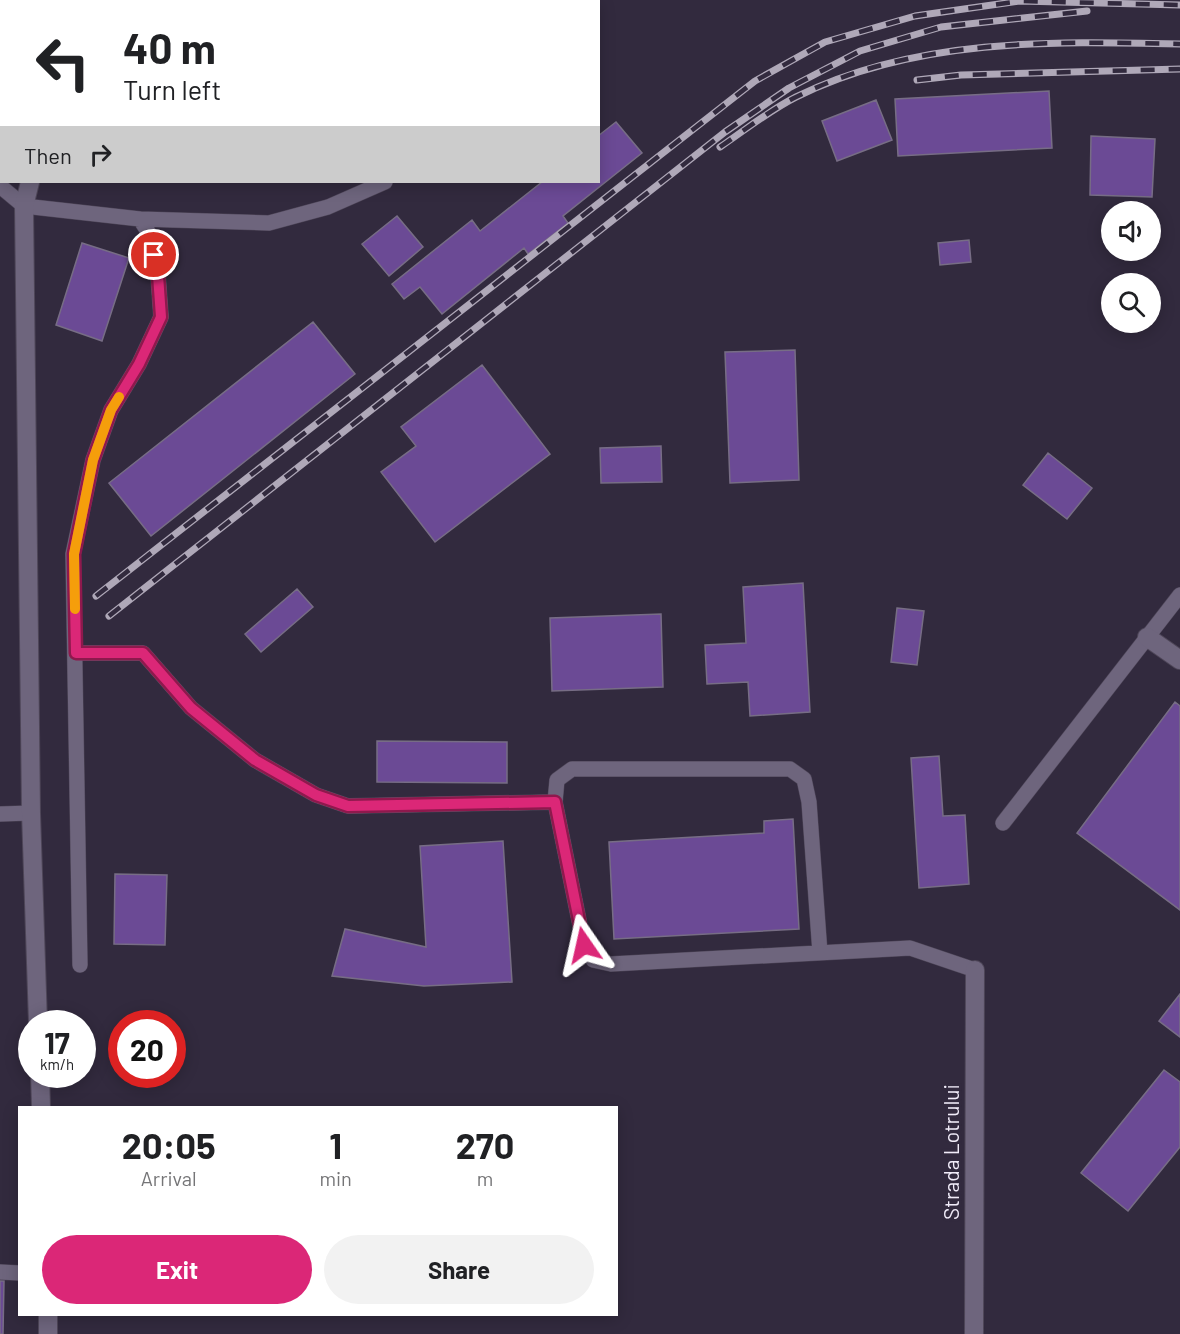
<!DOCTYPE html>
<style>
body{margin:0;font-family:Barlow,sans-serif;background:#f2f2f2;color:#202124;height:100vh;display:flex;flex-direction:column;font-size:22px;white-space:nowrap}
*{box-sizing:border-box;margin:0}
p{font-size:20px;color:#757577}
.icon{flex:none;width:33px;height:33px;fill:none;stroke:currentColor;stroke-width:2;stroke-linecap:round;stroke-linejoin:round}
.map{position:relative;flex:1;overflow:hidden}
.drawer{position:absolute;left:18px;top:1106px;width:600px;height:210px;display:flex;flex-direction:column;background:#fff;border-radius:0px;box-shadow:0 3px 15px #0003}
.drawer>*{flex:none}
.guide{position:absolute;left:0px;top:0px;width:600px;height:183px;box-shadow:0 3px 15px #0003;background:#fff;color:#202124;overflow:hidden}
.tools{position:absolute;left:1101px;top:201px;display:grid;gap:12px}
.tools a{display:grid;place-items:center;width:60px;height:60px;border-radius:50%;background:#fff;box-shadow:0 3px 15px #0003;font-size:30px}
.speed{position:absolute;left:18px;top:1010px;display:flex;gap:12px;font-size:30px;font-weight:700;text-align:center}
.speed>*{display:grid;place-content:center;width:78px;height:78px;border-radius:50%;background:#fff;box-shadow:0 3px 15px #0003;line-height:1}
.speed small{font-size:15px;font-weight:400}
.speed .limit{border:9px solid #d22;background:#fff;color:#111}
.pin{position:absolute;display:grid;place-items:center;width:51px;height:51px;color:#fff;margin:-26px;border:3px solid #fff;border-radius:50%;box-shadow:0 2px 6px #0007}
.me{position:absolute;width:66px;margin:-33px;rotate:349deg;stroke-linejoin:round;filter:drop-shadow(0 0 4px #0008)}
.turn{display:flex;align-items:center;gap:21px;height:126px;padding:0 24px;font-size:27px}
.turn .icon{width:78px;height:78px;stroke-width:2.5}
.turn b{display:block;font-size:42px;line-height:51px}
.then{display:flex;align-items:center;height:57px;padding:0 24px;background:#0003;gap:12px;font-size:22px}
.eta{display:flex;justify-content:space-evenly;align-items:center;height:102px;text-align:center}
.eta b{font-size:36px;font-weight:700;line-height:42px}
.button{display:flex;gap:12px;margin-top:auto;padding:12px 24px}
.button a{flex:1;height:69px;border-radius:36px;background:#db2777;color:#fff;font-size:24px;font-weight:700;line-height:69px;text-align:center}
.button a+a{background:#f2f2f2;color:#202124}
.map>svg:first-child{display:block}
.building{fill:#6b4a95;stroke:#776d85;stroke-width:1.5}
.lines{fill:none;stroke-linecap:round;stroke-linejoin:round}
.lane-casing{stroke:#4e4658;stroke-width:16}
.street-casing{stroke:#4e4658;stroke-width:20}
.lane{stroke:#6e657d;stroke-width:15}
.street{stroke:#6e657d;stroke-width:18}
.rail-casing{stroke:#afa8b8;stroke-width:7}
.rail{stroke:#322a3e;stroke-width:4.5;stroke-dasharray:14;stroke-linecap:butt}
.route-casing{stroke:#8e194d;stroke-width:15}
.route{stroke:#db2777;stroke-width:10}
.slow{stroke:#f59e0b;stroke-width:10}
.labels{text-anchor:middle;stroke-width:6;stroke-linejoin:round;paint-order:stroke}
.street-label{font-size:21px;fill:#f1ecf9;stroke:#322a3e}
</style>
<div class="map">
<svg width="1180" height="1334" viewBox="0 0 1180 1334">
<rect width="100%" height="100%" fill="#322a3e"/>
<path class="building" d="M1049,91L1052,148L898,156L895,99Z
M876,100L892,140L837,161L822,121Z
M616,122L642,153L563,216L568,223L528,254L524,248L442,314L420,287L404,299L392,284L472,220L480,231L542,182H598V136Z
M1091,136L1155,139L1152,197L1090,195Z
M397,216L423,247L389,276L362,244Z
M969,240L971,262L940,265L938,243Z
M82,243L129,258L102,341L56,325Z
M313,322L355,374L151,536L109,483Z
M795,350L799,480L730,483L725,352Z
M482,365L550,454L435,542L381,472L416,446L401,427Z
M661,446L662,482L601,483L600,448Z
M1048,453L1092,488L1067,519L1023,485Z
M803,583L810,712L750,716L748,682L707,684L705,645L746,643L743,587Z
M297,589L313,607L261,652L245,634Z
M897,608L924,611L917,665L891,662Z
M661,614L663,687L552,691L550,618Z
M1175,702L1180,706V910L1077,833Z
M377,741L507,742V783L377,782Z
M939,756L943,816L965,815L969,884L919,888L911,758Z
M793,819L799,929L614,939L609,842L764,833V821Z
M503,841L512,982L424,986L332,976L345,929L426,947L420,846Z
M115,874L167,875L165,945L114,944Z
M1180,994V1037L1159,1021Z
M1164,1070L1180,1082V1147L1128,1211L1081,1173Z
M0,1281H4L3,1334H0Z"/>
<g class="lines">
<g class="lane-casing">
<path id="lane" d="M0,186L24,206L140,219L150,235L158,275L161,317L139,364L111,410L93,460L73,554L80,965
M140,219L269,223L328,207L385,182
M76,653H143L191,708L255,760L316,795L348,806L555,802
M0,814L31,813
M1003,823L1180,595
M820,953L809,802L804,779L790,769H572L557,780L555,802L584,945L593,960L611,964L910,948L975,970
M0,1272L20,1273"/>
</g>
<g class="street-casing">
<path id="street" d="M71,2V0
M30,182L24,206L31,813L38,1023
M1147,637L1180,660
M40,1074L41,1107
M48,1314V1334
M974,1334L975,970"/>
</g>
<use href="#lane" class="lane"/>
<use href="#street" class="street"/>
<g class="rail-casing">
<path id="rail" d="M917,80L961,75L1180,69
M720,147C745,130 770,110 796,97C915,38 1051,41 1180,44
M96,596L755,81L825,42L915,16L1020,1L1180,5
M109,616L725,132L789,88L860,51L941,27L1087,11"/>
</g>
<use href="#rail" class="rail"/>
</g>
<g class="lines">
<g class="route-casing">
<path id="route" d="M154,255L158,275L161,317L139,364L111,410L93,460L74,554L76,653H143L191,708L255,760L316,795L348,806L555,802L584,945"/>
</g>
<use href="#route" class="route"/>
<path class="slow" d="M75,609L74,554L93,460L111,410L119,397"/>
</g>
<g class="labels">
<g class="street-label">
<text transform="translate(952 1152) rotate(-90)" y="7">Strada Lotrului</text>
</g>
</g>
</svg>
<div class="tools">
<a><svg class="icon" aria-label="sound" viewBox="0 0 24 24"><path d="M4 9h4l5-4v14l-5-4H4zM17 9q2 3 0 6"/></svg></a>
<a><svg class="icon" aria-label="search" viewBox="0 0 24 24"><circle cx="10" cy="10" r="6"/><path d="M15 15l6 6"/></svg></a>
</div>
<div class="speed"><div>17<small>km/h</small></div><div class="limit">20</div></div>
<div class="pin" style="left:154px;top:255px;background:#d93025"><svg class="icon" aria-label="arrive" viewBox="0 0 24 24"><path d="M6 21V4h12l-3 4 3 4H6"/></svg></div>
<svg class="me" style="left:584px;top:945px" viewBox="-20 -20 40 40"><path d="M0-17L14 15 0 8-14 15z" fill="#db2777" stroke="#fff" stroke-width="4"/></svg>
<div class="guide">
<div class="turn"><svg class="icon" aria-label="left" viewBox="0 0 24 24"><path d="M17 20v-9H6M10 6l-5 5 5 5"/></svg><div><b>40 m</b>Turn left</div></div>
<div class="then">Then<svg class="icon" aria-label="right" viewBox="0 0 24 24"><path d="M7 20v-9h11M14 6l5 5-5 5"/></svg></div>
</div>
<section class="drawer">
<div class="eta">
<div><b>20:05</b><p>Arrival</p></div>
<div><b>1</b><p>min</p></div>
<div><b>270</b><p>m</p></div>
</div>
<div class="button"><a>Exit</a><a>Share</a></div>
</section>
</div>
